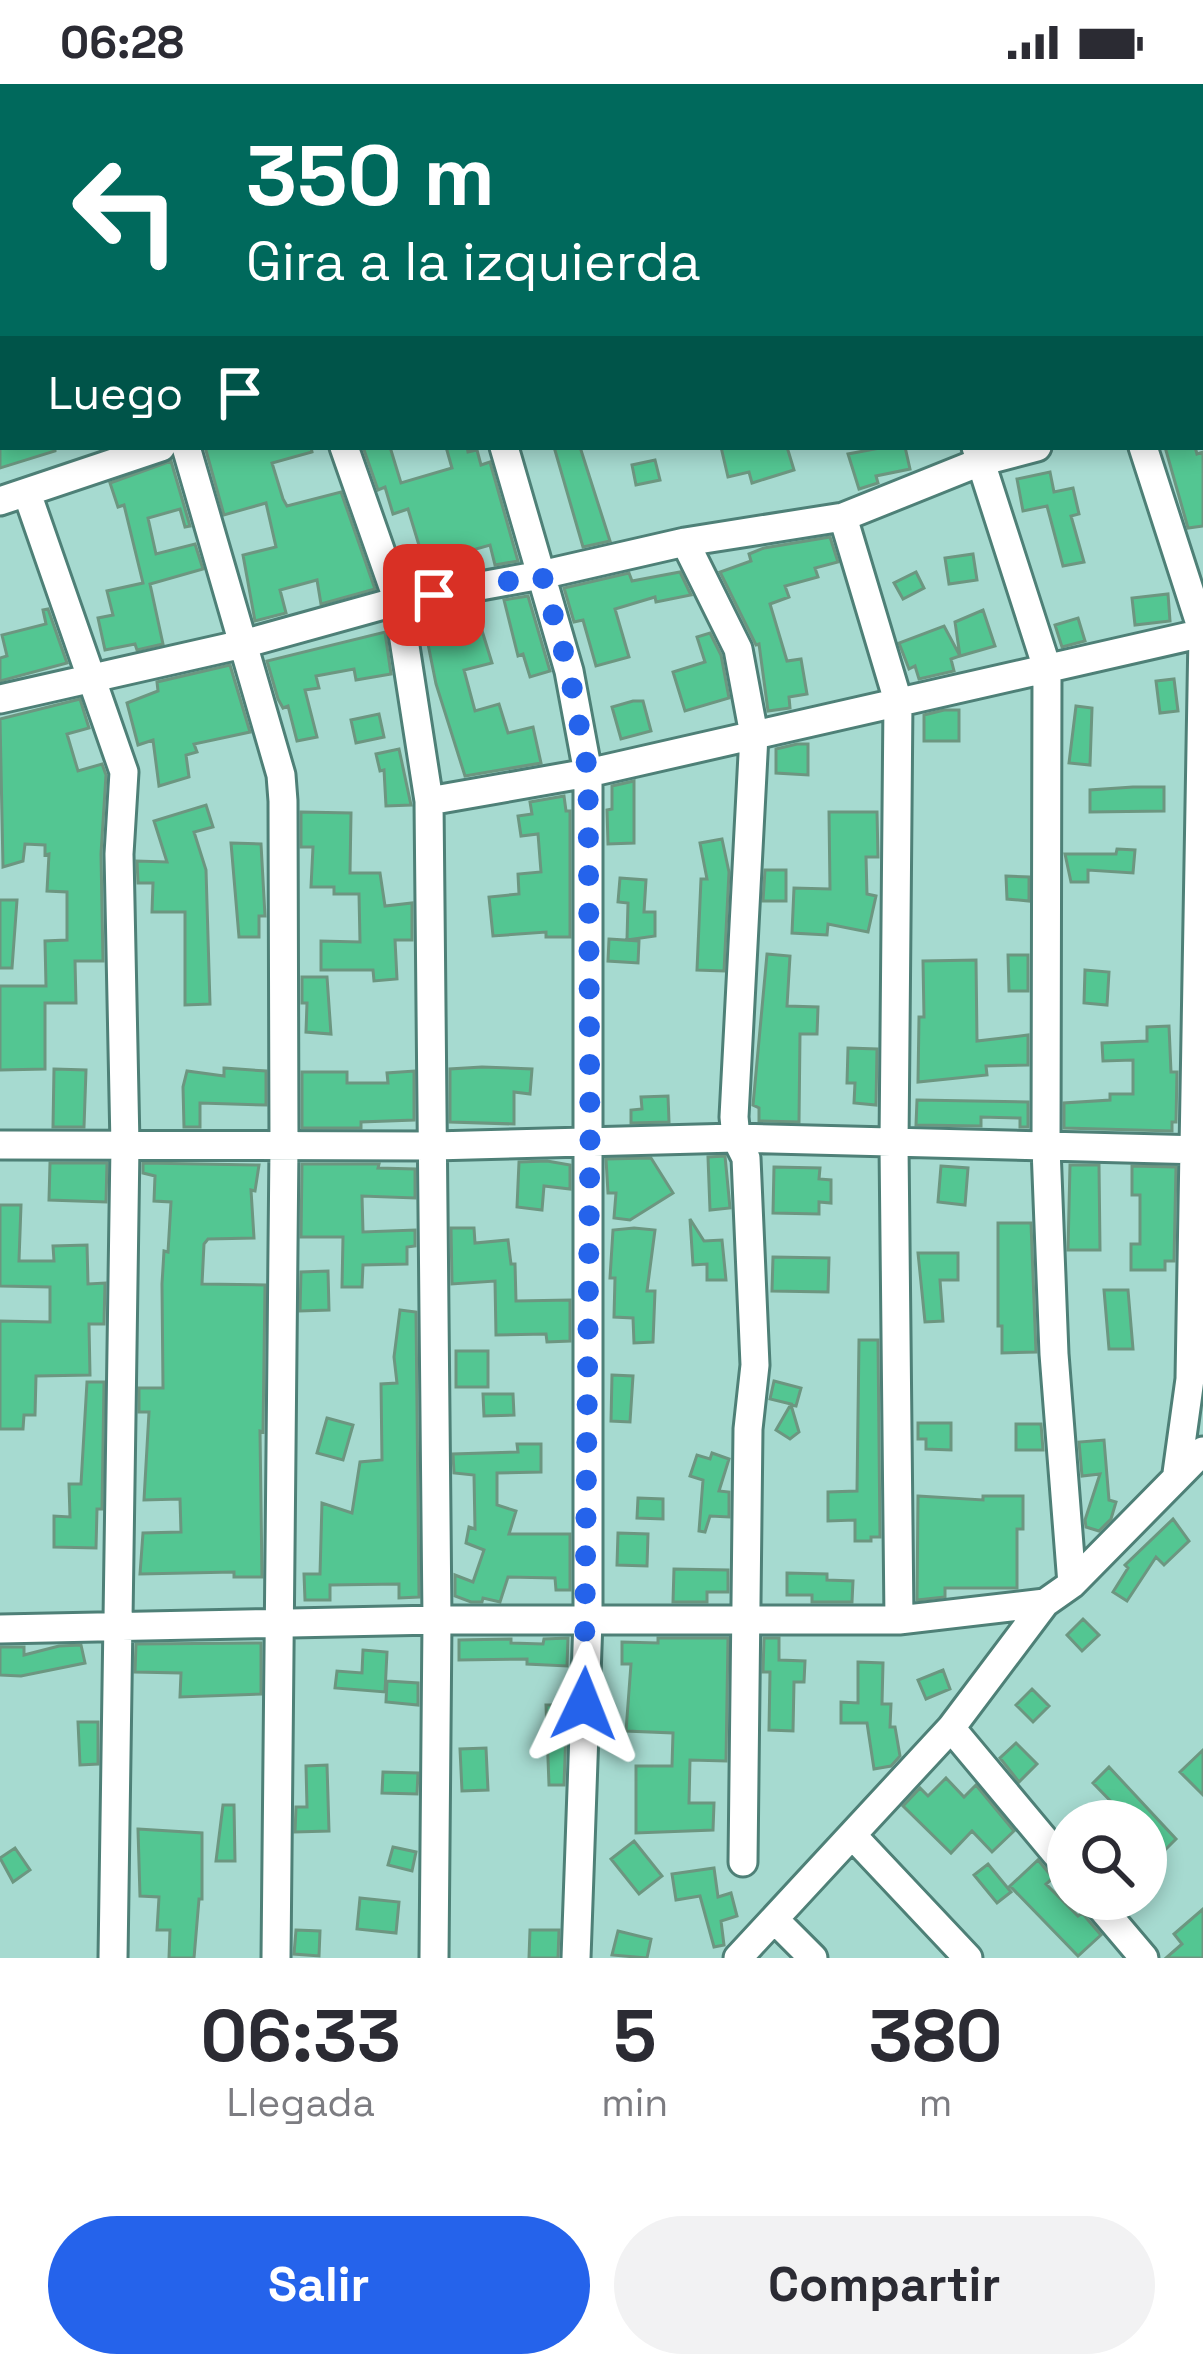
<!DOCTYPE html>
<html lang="es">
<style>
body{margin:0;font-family:"Space Grotesk",sans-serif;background:#f2f2f3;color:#2b2b33;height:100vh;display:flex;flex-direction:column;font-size:45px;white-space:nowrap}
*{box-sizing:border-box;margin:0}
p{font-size:39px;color:#7c7c81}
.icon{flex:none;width:66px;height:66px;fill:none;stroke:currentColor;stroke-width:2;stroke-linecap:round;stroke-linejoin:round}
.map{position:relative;height:1874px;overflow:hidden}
.sheet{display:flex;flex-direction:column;background:#fff;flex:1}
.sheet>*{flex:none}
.banner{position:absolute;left:0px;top:0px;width:1203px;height:366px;box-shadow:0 6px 18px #0003;background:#00695c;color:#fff;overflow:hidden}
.buttons{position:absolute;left:1047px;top:1716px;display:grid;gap:24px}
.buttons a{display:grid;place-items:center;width:120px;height:120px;border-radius:50%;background:#fff;box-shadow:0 6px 18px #0003;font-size:60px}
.pin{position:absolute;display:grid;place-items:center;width:102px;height:102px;color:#fff;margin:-51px;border-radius:24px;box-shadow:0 6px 18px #0006}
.me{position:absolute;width:132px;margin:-66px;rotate:2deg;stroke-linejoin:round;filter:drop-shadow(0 0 9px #0008)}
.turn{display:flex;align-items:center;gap:42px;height:252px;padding:0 48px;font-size:54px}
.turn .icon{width:156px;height:156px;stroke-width:2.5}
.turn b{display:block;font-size:84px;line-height:102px}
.then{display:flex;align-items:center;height:114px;padding:0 48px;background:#0003;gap:24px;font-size:45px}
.eta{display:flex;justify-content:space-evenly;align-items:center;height:204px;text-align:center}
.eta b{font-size:72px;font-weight:800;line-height:84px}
.cta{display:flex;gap:24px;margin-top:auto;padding:24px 48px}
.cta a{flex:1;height:138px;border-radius:72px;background:#2563eb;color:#fff;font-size:48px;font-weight:800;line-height:138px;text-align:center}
.cta a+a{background:#f2f2f3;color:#2b2b33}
.status{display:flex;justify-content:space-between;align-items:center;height:84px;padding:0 60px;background:#fff;direction:ltr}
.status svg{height:33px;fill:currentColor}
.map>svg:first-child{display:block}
.building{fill:#53c692;stroke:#6c9680;stroke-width:3}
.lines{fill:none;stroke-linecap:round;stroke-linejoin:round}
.minor-casing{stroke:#4e8077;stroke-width:33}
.minor{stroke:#fff;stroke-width:27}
.route{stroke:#2563eb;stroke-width:21;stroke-dasharray:0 37.8}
</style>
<div class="status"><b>06:28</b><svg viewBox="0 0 49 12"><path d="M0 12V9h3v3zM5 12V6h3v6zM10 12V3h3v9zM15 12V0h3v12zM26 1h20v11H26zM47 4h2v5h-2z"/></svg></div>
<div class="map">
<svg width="1203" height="1874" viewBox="0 0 1203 1874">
<rect width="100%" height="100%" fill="#a6dad0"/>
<path class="building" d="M0,363H55V367L0,384Z
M205,363H311L312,368L272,379L283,415L287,422L341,408L375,505L321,520L317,496L280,506L286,529L255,537L243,471L276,463L266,419L224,431Z
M363,363H390L401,399L452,384L446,363H467L468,368L477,366L481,381L490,378L518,477L495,481L490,461L458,470L463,487L410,497L407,487L425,481L408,425L393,430L385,403L378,406Z
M554,363H580L610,457L583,463Z
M721,363H787L794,386L752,399L749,388L728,393Z
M885,363H905L910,385L876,392L878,399L859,405L848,370Z
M1165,363H1195L1197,370L1203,368V442L1188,444Z
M655,376L660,396L636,401L632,381Z
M171,377L190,442L185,443L180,425L148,434L156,470L195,460L203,485L150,500L163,560L137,566L135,560L105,566L98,534L113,531L107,507L143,499L124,421L118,423L110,399Z
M1050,388L1054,408L1073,404L1079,430L1071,432L1084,478L1063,482L1047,422L1023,427L1017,395Z
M830,453L838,478L815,484L818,493L785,502L789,513L770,520L787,577L801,575L807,610L789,613L790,624L768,627L759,560L756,561L720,488L751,477L749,470L764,464Z
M973,470L977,496L949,500L945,474Z
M680,488L691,511L656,518L655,513L615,525L629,573L596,582L583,536L574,538L564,504L629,489L632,497Z
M916,488L924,504L903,515L894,499Z
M1168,510L1170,537L1135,541L1132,514Z
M528,512L550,587L530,593L523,570L518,572L504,516Z
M475,524L492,579L464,586L475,627L499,620L508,649L533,643L541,679L465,692L436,600L423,535Z
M48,525L67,579L0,597V574L7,572L2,551L46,540L43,526Z
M983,526L995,562L960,572L955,538Z
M1078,534L1085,557L1062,563L1055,541Z
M944,542L960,572L951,575L954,587L919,595L915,582L909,585L899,559Z
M385,548L391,590L356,596L354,585L316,592L319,604L305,606L317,653L297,657L288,622L283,624L278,615L267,577Z
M710,549L721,571L729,614L685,627L673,588L705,578L697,553Z
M230,581L250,648L194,660L197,668L186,671L189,693L159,702L153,656L138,661L127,619L158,607L157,598Z
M1174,595L1178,627L1160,629L1156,597Z
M80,615L89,644L67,650L78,687L102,680L106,691L101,770L103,877H75L76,919H45V985L0,986V902H46L45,857L67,856V808L47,807L49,770L45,771V761L25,760L23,777L3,783L0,635Z
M633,617H643L651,647L621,655L612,623Z
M1076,622L1092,624L1090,681L1069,679Z
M944,626H959V657H924V631Z
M379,630L384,653L356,659L351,636Z
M797,660H808V691L776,689V665Z
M399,665L411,721L386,722L384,686L380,687L376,670Z
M634,697V759L608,760L607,726L612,725V702Z
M1133,703H1164V727L1090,728V706Z
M564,712L566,727H570V853H546V848L493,852L489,813L519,810L518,790L541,788L538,750L521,752L518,732L532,730L530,718Z
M206,721L213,743L194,748L206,786L210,920L185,921V828H152L153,799H138L137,777L167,778L154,737Z
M301,728L351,729L350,789H380L385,822L412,819V856H395L397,895L374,897L373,886H321V857L360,858L359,810H334V803H311L313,763H301Z
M829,728H877L878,773H866L867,810L876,812L868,848L828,840L827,851L792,849L794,804L830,805Z
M722,755L729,788L724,887L697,886L701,795H707L700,759Z
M231,759L261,760L265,832H259V853H239Z
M1117,765L1135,766L1133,789L1088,786V798H1071L1065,770H1116Z
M765,786H786V817H763Z
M1006,792L1029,793V817L1007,815Z
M620,794L646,796L644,828H655V852L627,856L628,819L618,818Z
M0,816H17L12,884H0Z
M609,855L639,857L638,879L608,877Z
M767,870L790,872L787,922L818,923L817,950H800L799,1038L759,1037V1024L753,1021Z
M1008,871H1028V907H1009Z
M976,876L977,957L1028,951V981L986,982L987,991L918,998L919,933H924L923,877Z
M1085,886L1109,888L1107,921L1084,919Z
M302,893H327L331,950L306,948L307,919H302Z
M1169,942L1171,988H1177L1176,1038H1172V1047L1064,1044V1019L1110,1016V1010H1133V976L1103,977L1102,959L1147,957V943Z
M848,964L877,965L876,1021L854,1019L855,999H847Z
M482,983L532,985L530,1010L514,1008V1040L450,1038V985Z
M224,984L266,987V1021L200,1019V1043H184L183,1003L187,987L224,992Z
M54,985L86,986L84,1043H53Z
M414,987V1036L361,1038V1044H302V988H347V999H388L387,989Z
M668,1012L669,1038L631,1039V1026L642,1025L641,1013Z
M917,1016L1028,1018V1043H1020V1034L981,1033V1042L916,1041Z
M725,1072L730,1124L710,1126L708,1073Z
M651,1074L673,1109L630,1136L614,1134L616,1109H608L606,1075Z
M547,1077L570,1081V1105L544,1102L542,1126L517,1123L519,1078Z
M50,1079H107L106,1118L49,1116Z
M143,1079L259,1081L255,1107L251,1106L254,1154L208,1155L204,1160L202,1200L265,1201L263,1348L260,1347L262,1493H234V1488L140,1490L143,1449L181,1448L180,1415L144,1416L149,1328H139V1304H163L162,1200L164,1167L168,1168L171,1118L154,1117L155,1092L143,1089Z
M302,1080H379L378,1084L415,1085V1114L362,1112L363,1148L415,1146V1162L407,1163V1180L363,1181L362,1203H342L343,1153H301Z
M1070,1081H1099L1100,1166H1068Z
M941,1082L968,1084L965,1121L938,1118Z
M1132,1082L1176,1083L1174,1177H1165V1186H1131V1160H1140V1111H1132Z
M774,1083L820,1084L819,1095L831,1096V1119L819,1118V1130L773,1129Z
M0,1121H21L19,1177H54L53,1162L87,1161L88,1200L105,1199L104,1240H89L90,1291L36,1292L35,1331H24L23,1345H0V1237L50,1238V1203L0,1202Z
M690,1135L704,1157L722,1156L726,1196H707V1180L693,1181Z
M998,1139H1031L1036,1268L1002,1269V1242H998Z
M451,1144H474L475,1159L508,1156L511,1180H515L516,1217L570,1216V1257L547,1258L546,1250L496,1251L495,1197L452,1200Z
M634,1144L655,1146L647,1207H655L653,1258L634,1259L633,1234L614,1233L615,1194H610L613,1146Z
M918,1169H958V1196H940L943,1237L925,1238Z
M773,1173L829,1174L828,1208L772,1207Z
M328,1187L329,1226L300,1227L301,1188Z
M1104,1206H1128L1133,1265H1109Z
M400,1226L416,1228L419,1513L399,1514V1500L330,1501V1516H305L304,1490H320L322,1419L352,1429L360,1378L382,1376L381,1300L397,1299L394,1273Z
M859,1256H878L880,1453H871V1457H855V1436L828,1437V1408L857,1407Z
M456,1267H488V1303H456Z
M612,1291L633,1292L630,1338L611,1337Z
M774,1297L801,1304L796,1322L791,1321L799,1348L790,1355L776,1346L791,1320L770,1315Z
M87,1298H104L102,1425H97L96,1464L54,1463V1432L70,1433L69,1400H81Z
M483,1310H513L514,1331L484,1332Z
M327,1334L353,1341L343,1376L317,1369Z
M918,1339H951V1366L926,1365V1355H918Z
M1016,1340H1041L1043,1366H1016Z
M1104,1356L1109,1416L1116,1418L1111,1435L1099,1447L1086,1443L1085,1436L1100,1390L1082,1392L1079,1358Z
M517,1360H541V1388L497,1389V1421L516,1427L509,1450H570V1506H556L555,1494L508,1493L500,1518L483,1514L482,1518H471L455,1512V1491L473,1498L484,1466L466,1459L469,1443L475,1445L474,1391L454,1389L453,1370L518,1368Z
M712,1369L729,1375L719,1407L729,1408V1433L710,1432L705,1448L699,1447L703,1396L690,1392L697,1371L710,1375Z
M918,1412L983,1416V1412H1023V1445H1017V1504H945V1513L917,1516Z
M638,1414L663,1415V1435L637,1434Z
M1173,1435L1189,1457L1164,1481L1156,1473L1127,1517L1113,1508L1128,1484L1125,1481Z
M618,1449L648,1450L647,1482L617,1481Z
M674,1485L728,1486V1508H707V1518H673Z
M787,1489L827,1490V1496L853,1497L852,1518H812V1511H787Z
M1083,1535L1099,1551L1082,1567L1067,1551Z
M568,1554L567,1582L527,1580V1575L459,1576V1556L511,1555V1559L543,1560L544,1555Z
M658,1554H728L726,1677L690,1676L689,1719H714L713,1746L636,1749V1682H672L673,1649L626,1647L631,1580H622V1558L658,1559Z
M764,1554H779V1576L805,1577L804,1598H794L793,1647L769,1646L770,1588H763Z
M261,1559V1610L180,1613L181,1589L135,1588L136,1560Z
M81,1561L85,1579L21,1592L0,1591V1563H24V1571L59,1562Z
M363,1566L387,1568L385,1608L335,1604L337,1587L362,1589Z
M858,1578L883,1579L882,1620H891L890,1643H895L900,1672L891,1682L874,1685L867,1639H841V1618L858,1619Z
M943,1586L950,1605L926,1615L918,1596Z
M387,1597L418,1599V1621L386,1618Z
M1032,1605L1049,1622L1033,1638L1016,1621Z
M546,1621H567L564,1701H549Z
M78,1638H98V1680L80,1681Z
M1016,1659L1037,1680L1019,1698L1000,1674Z
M486,1664L488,1706L462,1707L460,1665Z
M1203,1666V1711L1180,1688Z
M327,1681L329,1747L295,1748L296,1723H307L306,1682Z
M1109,1683L1176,1755L1162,1769L1146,1753V1737H1130L1093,1699Z
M383,1688L418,1689L417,1710L382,1709Z
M946,1694L964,1713L976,1701L1014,1747L992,1768L972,1747L951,1769L903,1722L920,1704L928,1712Z
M223,1721H234L235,1777H216Z
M138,1745L202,1749V1815H199L194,1874H169L170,1846H157L159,1813L140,1812Z
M634,1757L662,1792L639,1810L611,1775Z
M393,1763L416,1768L412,1787L388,1781Z
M15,1764L30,1786L13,1798L0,1774Z
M1038,1776L1053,1794L1046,1800L1078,1832L1082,1829L1101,1851L1078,1872L1010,1802Z
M988,1780L1011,1808L997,1819L974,1791Z
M714,1784L718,1813L731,1809L737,1832L721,1837L724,1861L714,1863L700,1812L676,1816L672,1790Z
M360,1814L399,1818L396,1849L357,1845Z
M1203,1825V1874H1166L1182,1860L1174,1850Z
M296,1846L320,1847L319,1872L294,1870Z
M530,1846H559L558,1874H529Z
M618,1847L651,1855L647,1874L612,1871Z"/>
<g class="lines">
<g class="minor-casing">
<path id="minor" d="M187,0L188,3
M768,0L769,3
M261,3L269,0
M720,3L729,0
M1200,5L1203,15
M0,89L3,88
M0,253L3,252
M1200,321H1203
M186,363L281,691L283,717L284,1062L276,1874
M344,363L398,517L429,717L437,1536L434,1874
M504,363L569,587L588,689V1536L576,1874
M976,363L1047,584L1046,1064L1054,1270L1072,1500
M1143,363L1203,549L1190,1295L1177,1389
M27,409L124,688L119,770L125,1061L113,1874
M0,417L161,363
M843,433L898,617L894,1061L899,1536
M685,458L738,565L754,651L734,1033L736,1054L746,1074L755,1281L748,1345L743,1778
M0,615L243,560L398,517L541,491L685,458L843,433L980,378L1037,363
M429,717L588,689L1203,549
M0,1061L434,1062L736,1054L1203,1066
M0,1545L437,1536H899L1045,1519
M951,1644L1068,1784
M854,1753L968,1874
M1094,1815L1144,1874
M775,1836L813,1874
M738,1874L951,1644L1045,1519L1072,1500L1203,1367"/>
</g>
<use href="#minor" class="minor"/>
</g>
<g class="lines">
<path class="route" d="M434,511L542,491L569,587L588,688L590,1056L584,1620"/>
</g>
</svg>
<div class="buttons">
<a><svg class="icon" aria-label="search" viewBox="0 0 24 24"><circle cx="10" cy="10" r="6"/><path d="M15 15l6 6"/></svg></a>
</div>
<div class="pin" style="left:434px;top:511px;background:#d93025"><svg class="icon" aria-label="arrive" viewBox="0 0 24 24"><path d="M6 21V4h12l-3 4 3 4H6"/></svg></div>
<svg class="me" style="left:584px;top:1620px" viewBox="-20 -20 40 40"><path d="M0-17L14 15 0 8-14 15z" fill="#2563eb" stroke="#fff" stroke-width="4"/></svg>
<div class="banner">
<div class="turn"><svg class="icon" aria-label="left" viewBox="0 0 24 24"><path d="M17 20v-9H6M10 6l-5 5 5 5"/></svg><div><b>350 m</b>Gira a la izquierda</div></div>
<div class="then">Luego<svg class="icon" aria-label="arrive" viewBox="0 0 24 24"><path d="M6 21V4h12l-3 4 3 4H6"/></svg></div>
</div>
</div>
<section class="sheet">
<div class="eta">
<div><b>06:33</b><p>Llegada</p></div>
<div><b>5</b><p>min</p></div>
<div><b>380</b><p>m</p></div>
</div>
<div class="cta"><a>Salir</a><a>Compartir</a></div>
</section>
